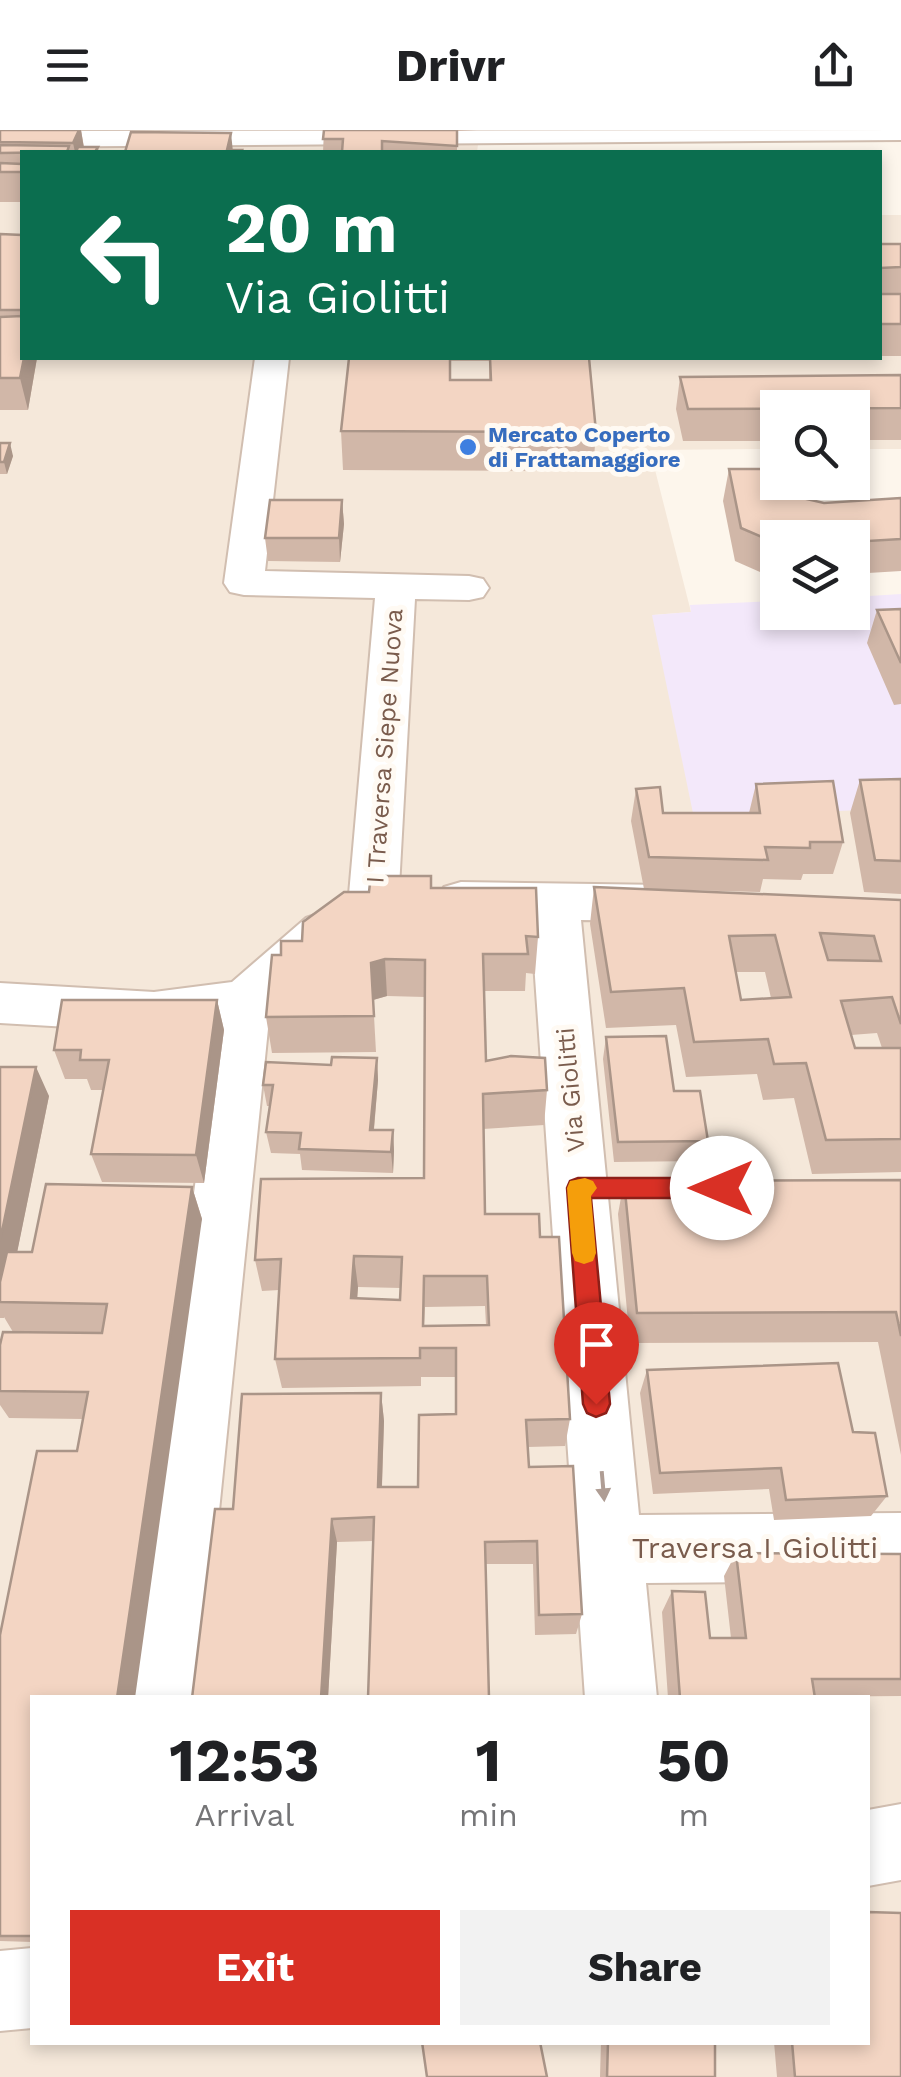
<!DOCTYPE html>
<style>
body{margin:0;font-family:"Work Sans",sans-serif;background:#f2f2f2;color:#202124;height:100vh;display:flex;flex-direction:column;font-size:38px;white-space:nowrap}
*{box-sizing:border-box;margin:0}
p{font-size:32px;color:#757577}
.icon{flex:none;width:55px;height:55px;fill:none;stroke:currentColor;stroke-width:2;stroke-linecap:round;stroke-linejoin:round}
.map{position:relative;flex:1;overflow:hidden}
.side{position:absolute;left:30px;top:1565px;width:840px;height:350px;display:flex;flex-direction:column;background:#fff;border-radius:0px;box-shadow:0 5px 15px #0003}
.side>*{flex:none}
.top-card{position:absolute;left:20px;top:20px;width:862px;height:210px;border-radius:0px;box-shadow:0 5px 15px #0003;background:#0b6e4f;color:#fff;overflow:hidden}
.fabs{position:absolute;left:760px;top:260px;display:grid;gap:20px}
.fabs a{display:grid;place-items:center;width:110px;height:110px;border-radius:0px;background:#fff;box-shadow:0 5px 15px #0003;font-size:50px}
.pin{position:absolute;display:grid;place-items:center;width:85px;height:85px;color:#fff;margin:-102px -42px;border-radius:50% 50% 50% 0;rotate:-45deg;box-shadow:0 0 10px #0007}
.pin .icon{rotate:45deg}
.me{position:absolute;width:110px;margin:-55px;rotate:270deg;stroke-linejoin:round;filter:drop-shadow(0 0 8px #0008)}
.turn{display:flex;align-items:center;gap:35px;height:210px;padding:0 40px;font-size:45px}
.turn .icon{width:130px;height:130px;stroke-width:2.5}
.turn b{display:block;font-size:70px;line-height:85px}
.eta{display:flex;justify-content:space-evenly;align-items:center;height:170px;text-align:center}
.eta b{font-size:60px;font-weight:700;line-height:70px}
.cta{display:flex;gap:20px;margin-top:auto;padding:20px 40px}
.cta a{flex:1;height:115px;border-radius:0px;background:#d93025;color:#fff;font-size:40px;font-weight:700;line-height:115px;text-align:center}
.cta a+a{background:#f2f2f2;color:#202124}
header{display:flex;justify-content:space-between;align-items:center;height:130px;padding:0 40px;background:#fff;font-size:45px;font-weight:700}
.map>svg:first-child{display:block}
.residential{fill:#f5e8da;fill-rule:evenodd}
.education{fill:#f3e8fa}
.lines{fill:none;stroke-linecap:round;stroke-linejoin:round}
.minor-casing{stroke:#d1beb0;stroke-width:4}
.minor{fill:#fff;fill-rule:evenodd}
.wall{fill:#d1b7a8;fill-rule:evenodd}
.shaded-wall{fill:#aa9588}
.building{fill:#f3d5c3;stroke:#aa9588;stroke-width:2.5;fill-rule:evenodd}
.oneway{fill:#af9d94}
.route{fill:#d93025;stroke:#8d1f18;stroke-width:2.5}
.slow{fill:#f59e0b}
.shop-dot{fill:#3f7fe0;stroke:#fffaf3;stroke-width:4}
.labels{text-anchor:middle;stroke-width:10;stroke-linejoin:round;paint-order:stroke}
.far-shop-label{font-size:22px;font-weight:bold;fill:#366cbe;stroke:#fffaf3;text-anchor:start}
.street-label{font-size:25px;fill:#7a5c4d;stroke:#fffaf3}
.near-street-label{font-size:30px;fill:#7a5c4d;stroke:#fffaf3}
</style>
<header><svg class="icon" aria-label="menu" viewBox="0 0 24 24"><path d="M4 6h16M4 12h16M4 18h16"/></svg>Drivr<svg class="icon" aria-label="share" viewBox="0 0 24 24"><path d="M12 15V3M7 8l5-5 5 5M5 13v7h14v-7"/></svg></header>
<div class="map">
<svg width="901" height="1947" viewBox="0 0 901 1947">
<rect width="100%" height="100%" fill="#fdf6ec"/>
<path class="residential" d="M0,0H480L477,22H22V228H880V85H901V319H853L852,278H778L777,319L650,320L691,482L653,485L901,678V1947H0ZM32,1568H868V1912H32Z"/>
<path class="education" d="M901,464V678L694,688L652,485L691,482L690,475L777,471L778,482H852L853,467Z"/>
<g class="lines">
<g class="minor-casing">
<path id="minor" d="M901,0V10L0,17V1Z
M255,228H289L265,441L469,446L483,449L489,458L483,467L469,470L415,469L398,776L390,789L373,794L356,789L348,776L375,468L244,465L230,462L224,453Z
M461,752L665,755L682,760L690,773L682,786L665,791L581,790L639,1385L901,1383V1451L646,1453L657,1568H585L531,789L461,788L444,783L436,770L444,757Z
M324,782L342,788L349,801L342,814L270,879L200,1568H128L216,895L154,902L0,893V853L154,862L232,852L306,788Z
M901,1674V1750L868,1756V1680Z
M32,1818V1898L0,1901V1821Z"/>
</g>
<use href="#minor" class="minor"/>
</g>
<path class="wall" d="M0,0H81L84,17H98L99,22H22V72H0Z
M324,0H477L457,1V22H323Z
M0,104L22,105V228H37L28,280H0Z
M880,114H901V226H880Z
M349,228H589L596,302L593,341L343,340L341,301ZM451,231H489V250H451Z
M901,245V310H852V278H778V311H683L676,279L680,247Z
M0,313L13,326L7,344H0Z
M729,339L802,368L824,373L901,368V441L852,444V408H778V450L735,431L723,371Z
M342,370L344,394L340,432L268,431L265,408Z
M901,479V574L894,575L867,513L877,480Z
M901,649V764L864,762L850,683L860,650Z
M756,654L843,712L833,744H803L801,750L763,749L760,762L644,759L631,691L636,659L663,683H749Z
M594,757L901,770V1042L812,1044L794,968L763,970L757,944L686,947L676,895L606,898L590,794ZM736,842H765L771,868L741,870ZM877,903L882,918H855L851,905Z
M431,758L538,807L535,844L526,843L525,861H484L486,931L547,960L544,995L483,999L485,1084L540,1107L570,1289L565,1316L528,1317L529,1337L582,1484L576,1504L535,1505L533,1434H486L373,1411L337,1412L328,1568H192L233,1379L381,1263L384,1291L382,1357H418L456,1284V1247H421V1256L282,1258L275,1229L279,1160L262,1161L255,1130L424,1048L425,867L387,866L373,870L376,922L272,923L266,887L281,825L369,762ZM358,1157L401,1158L400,1170L357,1169ZM485,1176L486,1195L424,1196L425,1177Z
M217,870L224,900L204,1053L102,1052L91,1024L103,960H91L87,949H65L54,920Z
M606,907L708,1011L702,1031L614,1032L603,929Z
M377,928L378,950L374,1000H393L394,1021L393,1043L302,1040L300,1024L271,1023L266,1002L270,976H267L263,955L331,935Z
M0,937L49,966L17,1122H32L192,1057L202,1089L32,1568V1812L0,1811V1505L77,1321L83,1289L9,1288L0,1275V1215L13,1202L4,1187V1188H0Z
M901,1050V1325L878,1212L630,1213L618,1084L624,1051Z
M647,1240L853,1302L887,1366L871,1386L774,1390L769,1359L653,1364L640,1263Z
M736,1423L901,1424V1566L668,1568L662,1482L672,1461L710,1508H731L724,1446Z
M601,1912H715V1947H600Z
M774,1912H868L901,1947H777Z"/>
<path class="shaded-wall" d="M79,0H81L84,19L83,22H75L73,13Z
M231,3L233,22H227Z
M24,228H37L28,280L20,248Z
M10,313L13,326L7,344L4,332Z
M342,370L344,394L340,432L339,408Z
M385,829L387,866L373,870L376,922L371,833Z
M217,870L224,900L204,1053L196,1025Z
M377,928L378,950L372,1020L370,1000Z
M36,937L49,966L7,1172H0V1111Z
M393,1000L394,1021L393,1043L391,1022Z
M192,1057L202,1089L135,1568H117Z
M354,1126L358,1157L355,1198L351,1168Z
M381,1263L384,1291L381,1381L378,1357Z
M332,1389L337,1412L328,1568H321Z"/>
<path class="building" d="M0,0H79L73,13L0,12Z
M324,0H457V16L382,11V22H331H342L343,9H323Z
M131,2L231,3L227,20H242L241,22H125Z
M0,15L69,16L67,22L0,23Z
M78,17H98L95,22H76Z
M0,33L22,34V42H0Z
M0,104L22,105V180H0Z
M880,114H901V137L880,138Z
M880,164H901V194H880Z
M22,186L24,228L20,248H0V187Z
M349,228H450V250H491L490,228H589L596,302L341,301Z
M901,245V278L688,279L680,247Z
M0,313H10L4,332H0Z
M729,339H778V352H798L802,368L824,373L901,368V409L852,412V408H778V414L741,398Z
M270,370H342L339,408H265Z
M901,479V533L877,480Z
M901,649V731L875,730L860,650Z
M833,651L843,712H810V718L765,717L768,730L649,727L636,659L660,657L663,683H760L756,654Z
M386,746H431V758H536L538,807L526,806L528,824H483L486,931L511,926L545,928L547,960L483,964L485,1084H539L540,1107H559L570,1289L526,1290L529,1337L573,1336L582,1484L539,1485L537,1411L485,1412L489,1568H368L374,1387L332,1389L321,1568H192L215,1379H233L242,1264L381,1263L378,1357H418L419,1285L456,1284V1218H420V1228L275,1229L281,1129L255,1130L261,1049L424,1048L425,830L385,829L371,833L374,886L266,887L272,825H281V811H302L303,792L344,762H369L370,753H385ZM354,1126L402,1127L400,1170L351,1168ZM424,1146H487L489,1195L423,1196Z
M594,757L901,770V894L892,867L841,871L855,918H901V1009L826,1010L806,933L774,934L768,909L694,912L684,858L611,862ZM820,803L874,806L881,831L828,830ZM775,805L791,867L741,870L729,806Z
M62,870H217L196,1025L91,1024L109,930H80L81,920H54Z
M666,906L674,961H700L708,1011L618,1012L606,907Z
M332,927L377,928L370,1000H393L391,1022L299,1019L301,1003L266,1002L273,955H263L266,932L331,935Z
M0,937H36L0,1111Z
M901,1050V1206L896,1182L637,1183L624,1051Z
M46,1054L192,1057L117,1568H32V1806H0V1505L37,1321H77L88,1262L0,1261V1215L3,1202L102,1203L107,1174L0,1172V1152L7,1122H32Z
M838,1233L853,1302L875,1303L887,1366L786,1370L781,1338L660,1343L647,1240Z
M736,1423L901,1424V1549H812L815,1568H680L672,1461L705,1462L710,1508H746Z
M868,1782L901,1783V1947H795L792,1912H868Z
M422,1912H540L547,1947H427Z
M608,1912H715V1947H607Z"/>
<defs><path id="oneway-solid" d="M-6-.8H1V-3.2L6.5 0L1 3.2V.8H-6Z" transform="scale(2.5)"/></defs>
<use class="oneway" href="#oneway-solid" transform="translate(603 1356) rotate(85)"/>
<path class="route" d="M578,1048H722L730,1051L734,1058L730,1065L722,1068H591L610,1274L606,1283L596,1287L587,1283L583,1274L567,1058L570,1051Z"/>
<path class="slow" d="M585,1048L593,1051L597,1058L591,1066L596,1123L593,1131L584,1134L575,1131L572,1123L567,1058L570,1051Z"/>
<circle class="shop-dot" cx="468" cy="317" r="10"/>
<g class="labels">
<g class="far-shop-label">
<text x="488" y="312">Mercato Coperto<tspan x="488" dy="25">di Frattamaggiore</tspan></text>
</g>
<g class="street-label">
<text transform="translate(384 616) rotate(-86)" y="9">I Traversa Siepe Nuova</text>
<text transform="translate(570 960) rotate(-95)" y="9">Via Giolitti</text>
</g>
<g class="near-street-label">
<text x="755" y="1428">Traversa I Giolitti</text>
</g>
</g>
</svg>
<div class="fabs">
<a><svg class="icon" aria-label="search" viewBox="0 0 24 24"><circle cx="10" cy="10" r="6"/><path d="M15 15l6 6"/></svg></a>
<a><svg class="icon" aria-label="layers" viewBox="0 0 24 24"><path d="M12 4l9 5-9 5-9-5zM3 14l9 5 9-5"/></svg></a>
</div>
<div class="pin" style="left:596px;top:1274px;background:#d93025"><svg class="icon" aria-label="arrive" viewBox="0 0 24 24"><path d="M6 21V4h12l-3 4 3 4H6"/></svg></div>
<svg class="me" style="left:722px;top:1058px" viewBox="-20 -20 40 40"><circle r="19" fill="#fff"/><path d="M0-13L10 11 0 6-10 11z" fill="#d93025"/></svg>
<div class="top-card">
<div class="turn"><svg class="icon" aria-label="left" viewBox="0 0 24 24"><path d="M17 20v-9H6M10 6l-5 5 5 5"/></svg><div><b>20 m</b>Via Giolitti</div></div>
</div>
<section class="side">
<div class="eta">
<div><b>12:53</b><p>Arrival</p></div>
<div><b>1</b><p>min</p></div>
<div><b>50</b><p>m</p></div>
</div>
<div class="cta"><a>Exit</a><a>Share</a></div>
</section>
</div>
